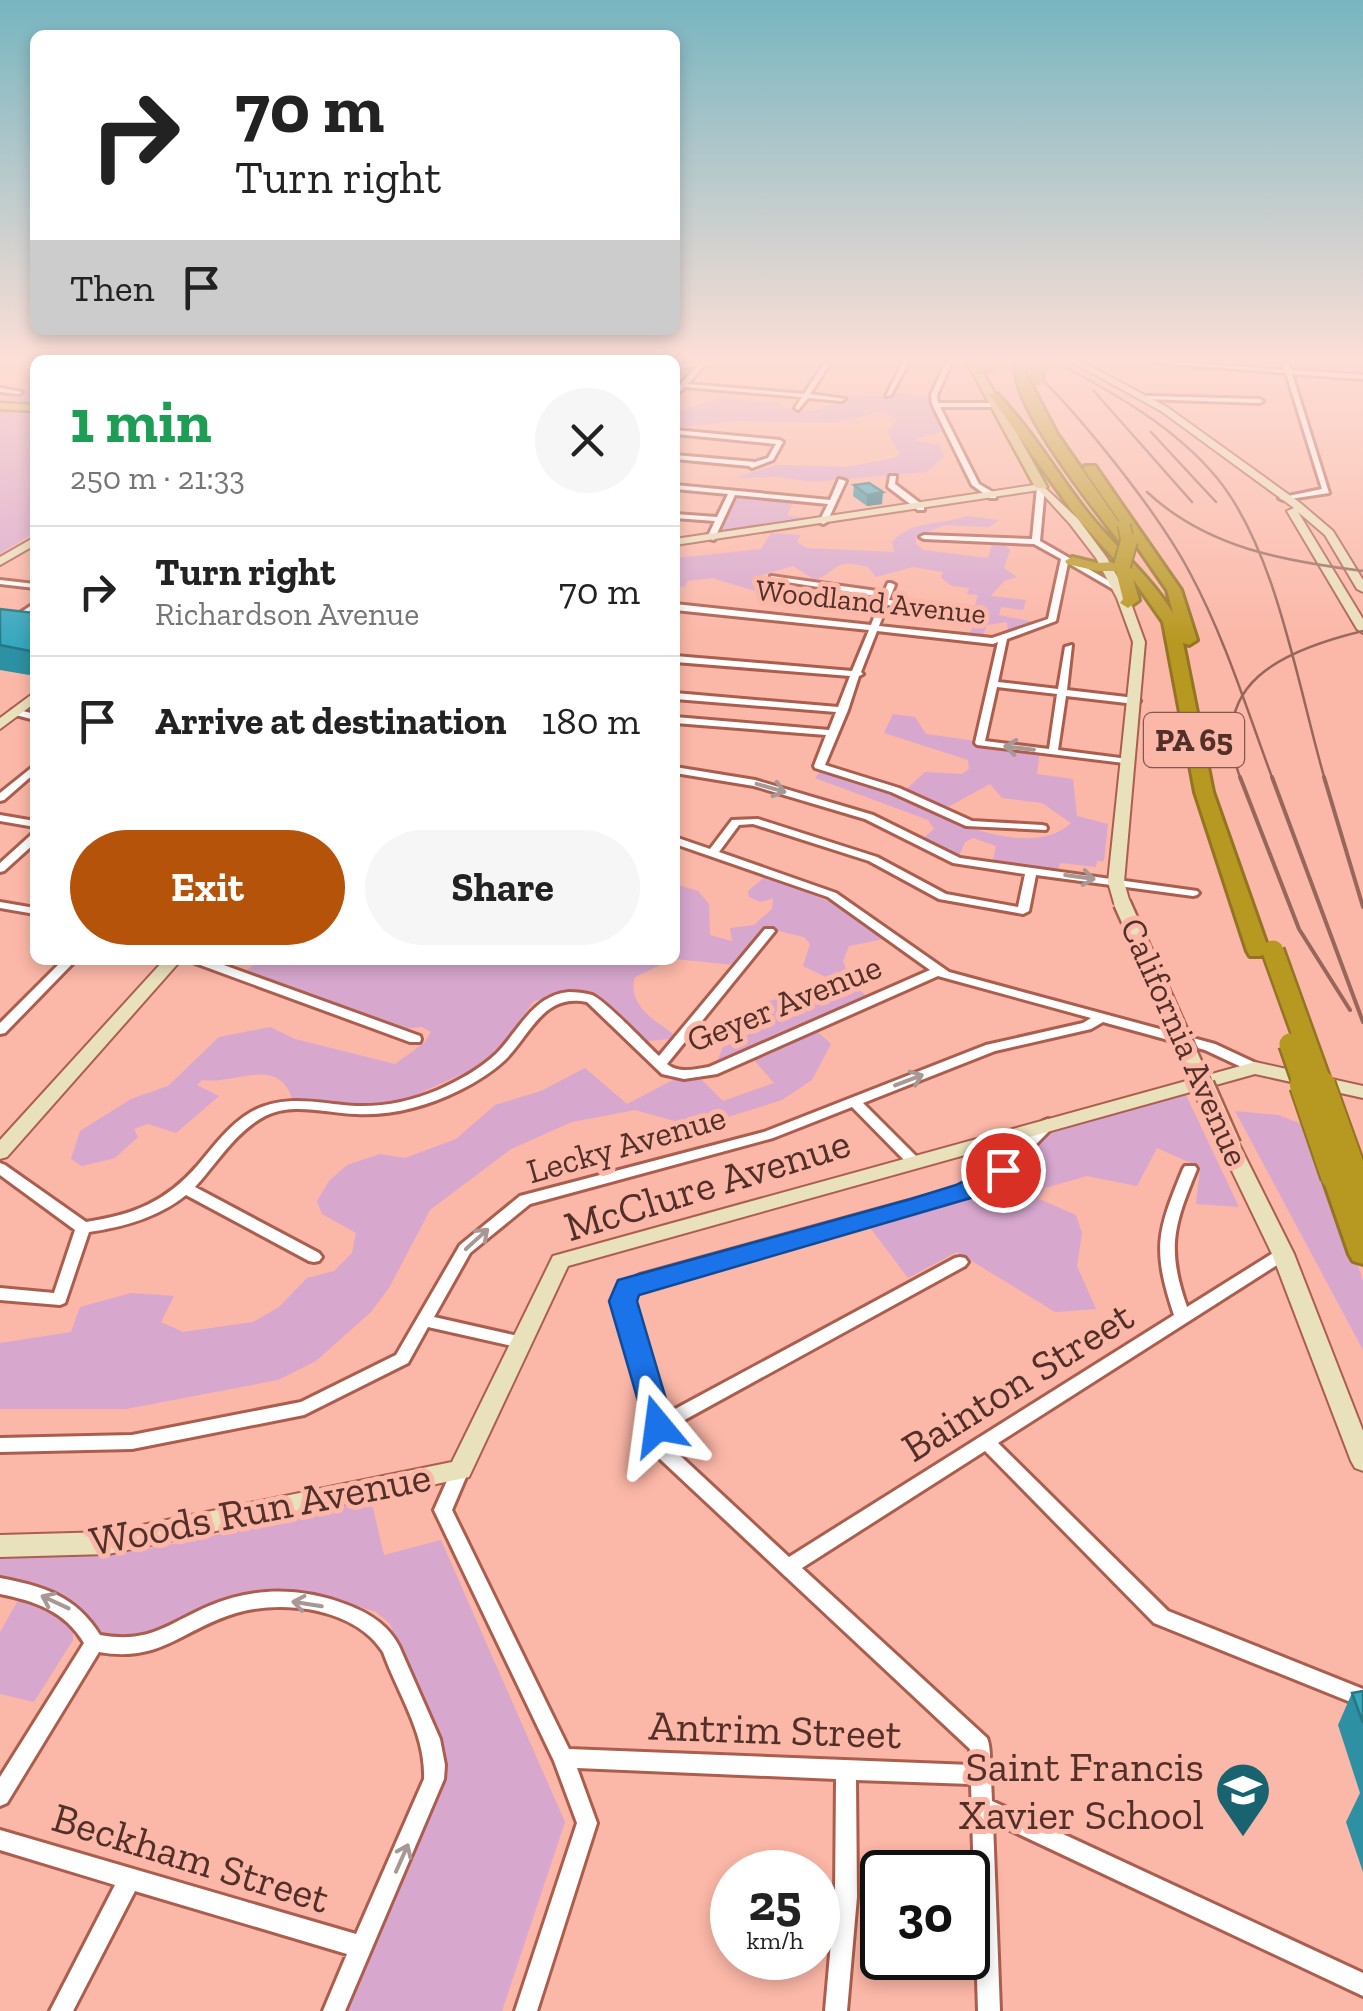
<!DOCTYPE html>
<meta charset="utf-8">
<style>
body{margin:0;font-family:"Zilla Slab",serif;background:#f6f6f6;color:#222;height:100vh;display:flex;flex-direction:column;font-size:38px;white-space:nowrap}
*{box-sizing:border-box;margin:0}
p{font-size:32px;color:#767676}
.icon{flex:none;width:55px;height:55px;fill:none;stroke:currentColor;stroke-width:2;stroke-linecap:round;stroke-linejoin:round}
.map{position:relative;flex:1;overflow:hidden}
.drawer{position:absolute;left:30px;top:355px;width:650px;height:610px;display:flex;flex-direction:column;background:#fff;border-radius:15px;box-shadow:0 5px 15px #0003}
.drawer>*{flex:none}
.top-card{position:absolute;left:30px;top:30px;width:650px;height:305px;border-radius:15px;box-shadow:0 5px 15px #0003;background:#fff;color:#222;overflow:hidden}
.speed{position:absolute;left:710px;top:1850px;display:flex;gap:20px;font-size:50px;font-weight:700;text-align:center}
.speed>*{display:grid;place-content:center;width:130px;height:130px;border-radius:50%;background:#fff;box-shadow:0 5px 15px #0003;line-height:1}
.speed small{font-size:25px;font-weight:400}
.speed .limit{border:5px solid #111;border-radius:15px;background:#fff;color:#111}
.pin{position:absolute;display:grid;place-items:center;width:85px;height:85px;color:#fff;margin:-42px;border:5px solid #fff;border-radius:50%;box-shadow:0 2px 10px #0007}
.me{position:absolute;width:110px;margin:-55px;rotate:344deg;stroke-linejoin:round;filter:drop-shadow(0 0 8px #0008)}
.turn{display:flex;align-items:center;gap:35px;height:210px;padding:0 40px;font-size:45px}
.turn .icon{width:130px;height:130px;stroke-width:2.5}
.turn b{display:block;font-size:70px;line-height:85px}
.then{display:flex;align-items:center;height:95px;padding:0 40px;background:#0003;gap:20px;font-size:38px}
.round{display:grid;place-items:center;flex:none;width:105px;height:105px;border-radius:52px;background:#f6f6f6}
.head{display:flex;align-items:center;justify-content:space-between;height:170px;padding:0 40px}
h1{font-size:60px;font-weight:700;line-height:75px;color:#1e9e55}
.primary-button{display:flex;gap:20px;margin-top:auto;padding:20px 40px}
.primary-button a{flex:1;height:115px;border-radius:60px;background:#b45309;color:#fff;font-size:40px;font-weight:700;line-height:115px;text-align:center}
.primary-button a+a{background:#f6f6f6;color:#222}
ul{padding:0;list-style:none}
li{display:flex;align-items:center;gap:30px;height:130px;padding:0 40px;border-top:2px solid #e0e0e0}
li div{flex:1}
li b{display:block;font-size:38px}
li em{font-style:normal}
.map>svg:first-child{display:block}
.green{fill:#d7a7ce;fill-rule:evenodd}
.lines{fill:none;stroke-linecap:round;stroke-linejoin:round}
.street-casing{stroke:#ab5e4e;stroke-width:6}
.secondary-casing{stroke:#ab5e4e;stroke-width:4}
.primary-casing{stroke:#947423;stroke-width:5}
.highway-casing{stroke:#947423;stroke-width:6}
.street{fill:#fff;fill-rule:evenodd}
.secondary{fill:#e9e0bc;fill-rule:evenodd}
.primary{fill:#d4c179;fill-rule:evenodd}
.highway{fill:#b79820;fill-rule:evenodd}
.rail-far1{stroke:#97675c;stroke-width:2.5}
.rail{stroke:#97675c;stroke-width:4}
.secondary-bridge-far1-casing{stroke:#ab5e4e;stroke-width:21;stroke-linecap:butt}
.secondary-bridge-casing{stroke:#ab5e4e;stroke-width:26;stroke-linecap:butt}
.highway-bridge-far3-casing{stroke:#947423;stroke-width:15;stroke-linecap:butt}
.highway-bridge-far2-casing{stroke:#947423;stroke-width:20;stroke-linecap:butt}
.highway-bridge-far1-casing{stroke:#947423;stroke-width:26;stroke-linecap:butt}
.highway-bridge-casing{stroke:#947423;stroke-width:32;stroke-linecap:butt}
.secondary-bridge-far1{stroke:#e9e0bc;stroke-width:16}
.secondary-bridge{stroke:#e9e0bc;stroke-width:21}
.highway-bridge-far3{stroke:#b79820;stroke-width:12}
.highway-bridge-far2{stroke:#b79820;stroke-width:16}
.highway-bridge-far1{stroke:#b79820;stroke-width:21}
.highway-bridge{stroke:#b79820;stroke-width:28}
.wall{fill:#2e90a3}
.shaded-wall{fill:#267685}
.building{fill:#36a8be;stroke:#267685;stroke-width:2.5}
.oneway{stroke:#a89894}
.route{fill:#1a73e8;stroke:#114b97;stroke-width:2.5}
.labels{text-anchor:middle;stroke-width:10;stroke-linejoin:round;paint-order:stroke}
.far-street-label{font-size:30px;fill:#523029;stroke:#fbb7a7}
.shield{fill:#fbb7a7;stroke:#85584f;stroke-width:2.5}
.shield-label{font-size:32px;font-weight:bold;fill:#523029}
.street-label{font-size:35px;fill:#523029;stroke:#fbb7a7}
.near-street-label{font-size:42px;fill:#523029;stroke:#fbb7a7}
.near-poi-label{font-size:42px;fill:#523029;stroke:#fbb7a7;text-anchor:end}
</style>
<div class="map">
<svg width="1363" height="2011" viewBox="0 0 1363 2011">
<rect width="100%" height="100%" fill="#fbb7a7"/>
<path class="green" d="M35,385V532L0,554V403Z
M894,392L929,398L944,431L913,440L940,445L944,457L926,472L812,482L776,477L735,478L776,465L847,467L894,458L900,454L887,432L897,421L884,411L834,423L736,421L675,428V413L720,398L781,403L784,408L815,411L848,396L891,397Z
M735,496L793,502L787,516L814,518L720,533Z
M967,516L999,520L989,527L945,525L916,537V544L923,550L988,558L993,541L1002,542L1010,550L1004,568L1017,577L1004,581L991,596L1026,600L1023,610L1001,607L999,615L1035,622L1008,631L1007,622L987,625L983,635L969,634L981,613H955L975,605L978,595L967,594L969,588L952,586L941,578L943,572L913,567L876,577L868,567C831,558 841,570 815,580L793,566L762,575L769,581L759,592L712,578L688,581L685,587L675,586V558L761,549L771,533L801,535L797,542L807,548L894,552L892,542C909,520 944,525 967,516Z
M893,714L915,717L926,734L1040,750L1037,774L1073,779L1077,816L1108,824L1104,861H1097L1096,867L1060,863L1057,874L992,865L996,846L973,838L965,842L957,861L919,842L934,829L928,820L815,778L821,770L901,794L925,772L962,774L969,769L968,760L884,733ZM990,784L1002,798L1042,803L1071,823C1039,854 971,831 937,813Z
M766,876L840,906L884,939L849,946L843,961L851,981L867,997L809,1024L831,1044L812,1080L782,1100L696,1127L635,1110L572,1122L511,1149L430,1210L389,1288L371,1312L316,1361L278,1380L126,1409H0V1343L71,1332L80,1307L131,1293L174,1296L161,1322L183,1332L253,1322L279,1307L307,1278L334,1271L352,1253L356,1233L322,1214L317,1201L329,1181L347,1165L380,1154L405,1158L456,1139L495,1105L541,1091L585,1068L627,1104L673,1080H702L723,1101L774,1083L754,1060L733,1069L718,1059L723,1047L743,1039L757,1026L752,1014C766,990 809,1000 835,996L838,983L803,966L810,944L804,937L766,928L734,965L675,959V884L698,891L709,904L710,935L732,941L730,928L754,925L772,909L773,898L761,902L749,897L748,891Z
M260,960L628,964L671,960L635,977C626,1007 659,1023 679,1038L648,1041L592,991L534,1001L491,1061L400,1102L380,1106L293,1101C279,1054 236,1085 202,1080L197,1085L219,1096L176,1133L148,1124L134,1129L138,1137L115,1158L82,1166L71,1159L80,1131L131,1099L168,1086L219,1037L270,1027L295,1039L395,1064L424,1043L431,1032L422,1027L399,1029L247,970Z
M1186,1095L1239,1207L1196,1204L1200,1167L1157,1148L1137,1186L1087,1176L1045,1188L1039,1199L1076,1215L1082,1233L1077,1266L1096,1309L1055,1312L957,1252L908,1278L868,1225L984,1189L1011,1171L1048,1132Z
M1235,1111L1278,1115L1307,1126L1363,1280V1350Z
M371,1500L384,1555L441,1540L565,1822L502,2011H342L421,1835L444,1768V1743L419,1700L390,1624L376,1612L316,1593L275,1592L214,1603L159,1631L106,1638C81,1596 45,1585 0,1577V1557L102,1556L186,1542Z
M20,1597L73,1626V1640L34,1702L0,1694V1632Z"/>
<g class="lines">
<g class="street-casing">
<path id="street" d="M701,362L706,363L688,384L804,394L825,362H831L810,394L845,399L842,401L808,398L798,410L795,408L802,397L685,387L675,396V390Z
M903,362H909L891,395L886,396Z
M946,362H952L937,395L938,403H998L1001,405L998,407H940L979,484L996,494V498H990L972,485L932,404L931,395Z
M1152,362H1180L1284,370L1282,362H1288L1291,370L1363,375V379L1292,374L1329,493L1283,500L1279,498L1322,489L1286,373Z
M0,388L22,392L19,394L0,392Z
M1147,396L1260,399L1263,401L1260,403L1145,399Z
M675,430L780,440L783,442L773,460L752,468L749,466L675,459V455L755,462L768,458L776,444L675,434Z
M890,476H896L895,484L924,506V510H918L888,487Z
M839,479L846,481L827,522L823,524L819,522L828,504L735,495L714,540L707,538L715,521L675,518V514L717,517L728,494L675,489V485L830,500Z
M1041,485L1045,487L1040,541L1125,590L1118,592L1068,563L1056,621L1007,639L998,682L1058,689L1065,647L1072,645L1067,690L1135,698L1140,701L1135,704L1066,696L1058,750L1128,759L1132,760V764L977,745L975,743L998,642L993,644L877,631L861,672L863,674L859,676L848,710L825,765L899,788L972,821L1042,825L1046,826L1047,828L1046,830L966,826L891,792L815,768L814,766L826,735L675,723V717L829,730L836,712L675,699V693L838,707L850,676L675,662V656L852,671L869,630L675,610V604L871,625L882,597L774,580H771V576L884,592L888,583H891L895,585L889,600L951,607L955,610L951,613L887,605L879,626L992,638L1048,619L1061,559L1034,544L924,539L920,537L924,535L1032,539L1037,487ZM997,687L1057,694L1049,749L985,741Z
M0,580L35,584V588L0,584Z
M35,603V610L0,633V626Z
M15,709L35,714V720L12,714V710Z
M35,765V773L4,800L0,801V793Z
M675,767L755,780L873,815L960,858L1197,891L1199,893L1197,895L1193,896L1036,875L1029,911L1023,914L939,899L869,861L753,824L739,825L719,852L836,893L949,972L1215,1044L1260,1065L1262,1068L1260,1071H1250L1205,1050L1103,1022L1091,1029L995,1051L863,1103L919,1159L921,1162L919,1165H909L852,1107L773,1138L530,1204L470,1253L434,1317L527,1338L529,1342L527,1346L521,1348L428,1327L408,1363L304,1415L132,1449L0,1452V1438L132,1435L301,1402L396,1355L460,1245L520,1196L764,1132L986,1045L1083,1023L1091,1018L938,976L717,1074L684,1079L662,1074L587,1002C543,993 531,1034 505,1060C492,1072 476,1082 460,1090C428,1106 392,1116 356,1114C326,1113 293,1102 265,1116C235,1132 217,1163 195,1187L319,1253L322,1257L319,1261L314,1262L309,1261L186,1195C159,1217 124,1227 89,1232L65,1303L60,1305L0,1300V1288L54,1293L75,1230L0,1175V1163L5,1165L86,1222C133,1215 166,1202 198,1165C214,1146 229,1125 251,1112C285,1093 320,1104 356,1106C384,1107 412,1101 438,1090C458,1081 479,1070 496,1054C519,1031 533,995 569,992C576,992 585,993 592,995C605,1000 646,1044 659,1056L765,929H773L775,931L667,1064C679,1074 695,1069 709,1067L930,970L828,897L675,844V837L710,849L732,820L758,819L877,857L946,894L1018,907L1025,874L953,863L865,819L754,786L675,773Z
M0,815L35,821V827L0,821Z
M35,834V843L4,871L0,872V863L31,835Z
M0,902L35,908V914L0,908Z
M63,960H76L5,1033L0,1034V1023Z
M193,960H210L420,1036L421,1039L420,1042H410L195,963Z
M1048,1119L1053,1121L1055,1124L1053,1127L1008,1173L970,1195L650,1283L633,1291L631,1296L664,1415L955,1258L960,1257L965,1258L968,1262L965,1266L668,1429L674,1450L789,1557L1174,1315C1152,1249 1157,1232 1183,1169L1185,1166H1195L1197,1169C1174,1225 1166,1248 1187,1307L1278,1250L1283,1249L1288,1250L1291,1254L1288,1258L998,1443L1168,1611L1363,1689V1707L1154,1623L985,1451L802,1568L987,1738C992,1750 988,1763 993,1775L991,1779L992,1801L1363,1973V1996L993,1822L1000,2011H978L971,1784L856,1780L857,1897L847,2011H825L835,1897L836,1779L577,1768L597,1823L537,2011H515L577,1823L554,1761L434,1510L454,1465L460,1463L466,1465L469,1470L452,1510L569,1749L971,1765L970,1749L660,1459L615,1296L623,1283L640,1275L960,1187L998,1167L1043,1121Z
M0,1578C43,1586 76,1596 100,1635C150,1644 167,1624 209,1606C253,1587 300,1587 345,1604C367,1612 388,1624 399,1646L440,1739L445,1765L444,1779L345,2011H323L347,1954L135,1891L73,2011H50L115,1885L0,1850V1830L356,1934L424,1779C426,1734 398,1694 383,1652C355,1608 283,1599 236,1613C182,1629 161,1663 99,1652L7,1803L0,1806V1777L84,1643C65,1611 35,1601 0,1594Z"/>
</g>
<g class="secondary-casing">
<path id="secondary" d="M1072,362H1082L1167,407L1299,502L1333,531L1363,580V592L1357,589L1325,535L1298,512L1363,619V633L1357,629L1287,511L1294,508L1161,411Z
M1041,484L1078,519L1107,558L1129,598L1145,642L1124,882L1130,903L1122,908L1114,903L1108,882L1133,642L1117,598L1096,558L1070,524L1039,490L675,545V539Z
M35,537V545L0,565V557Z
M35,692V703L0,729V718Z
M164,960H181L7,1157L0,1159V1140Z
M1255,1062L1363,1086V1098L1255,1074L568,1266L469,1477L108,1554L0,1557V1535L108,1532L452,1462L553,1256Z
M1230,1139L1237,1141L1240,1146L1294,1254L1363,1431V1471L1355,1468L1351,1461L1272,1254L1220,1146L1223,1141Z"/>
</g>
<g class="primary-casing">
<path id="primary" d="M716,362L711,365L675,369V363Z
M967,362H977L1047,487L1045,489L1035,487Z
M0,403L35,405V411L0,409Z"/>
</g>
<g class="highway-casing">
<path id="highway" d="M986,362H998L982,374H974V370Z
M1016,371L1025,373L1057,434L1120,524L1129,535L1084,469L1085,466H1095L1181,590L1197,640L1189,645L1183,643L1213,792L1269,951L1266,956H1250L1247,951L1195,792L1163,622L1133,579L1139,600L1128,608L1120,603L1123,599L1116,571H1097L1067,564L1065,561L1072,557L1097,563L1117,562L1078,519L989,394H997C1032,430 1056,473 1087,512C1115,547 1149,575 1173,613L1167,590L1134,542L1122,545C1095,510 1016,411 1016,371Z
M1335,1167L1363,1171V1264L1353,1261L1349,1254L1322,1176L1326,1170Z"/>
</g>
<use href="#street" class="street"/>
<use href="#secondary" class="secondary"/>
<use href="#primary" class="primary"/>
<use href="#highway" class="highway"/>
<path class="rail-far1" d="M1024,362C1075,408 1158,512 1190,573C1225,638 1247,710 1273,780
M1056,362C1114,393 1175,427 1217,478C1277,551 1298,688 1325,780
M1093,390L1192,502
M1151,432L1216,502
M1147,492C1207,548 1284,561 1363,571
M1241,780C1204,683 1284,650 1363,631"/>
<path class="rail" d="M1240,777L1299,929L1350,1010
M1272,777L1363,1022
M1324,777L1363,907"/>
<g class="secondary-bridge-far1-casing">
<path id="secondary-bridge-far1" d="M1122,903L1204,1087"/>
</g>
<g class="secondary-bridge-casing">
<path id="secondary-bridge" d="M1203,1085L1230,1146"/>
</g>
<g class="highway-bridge-far3-casing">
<path id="highway-bridge-far3" d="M1020,362V373
M1037,379L1041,362
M1124,525L1128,544"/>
</g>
<g class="highway-bridge-far2-casing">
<path id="highway-bridge-far2" d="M1122,566L1129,541"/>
</g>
<g class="highway-bridge-far1-casing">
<path id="highway-bridge-far1" d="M1273,951L1322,1087
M1290,1044L1305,1087"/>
</g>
<g class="highway-bridge-casing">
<path id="highway-bridge" d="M1304,1085L1335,1176
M1321,1085L1354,1177"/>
</g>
<use href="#secondary-bridge-far1" class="secondary-bridge-far1"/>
<use href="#secondary-bridge" class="secondary-bridge"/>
<use href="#highway-bridge-far3" class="highway-bridge-far3"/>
<use href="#highway-bridge-far2" class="highway-bridge-far2"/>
<use href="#highway-bridge-far1" class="highway-bridge-far1"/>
<use href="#highway-bridge" class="highway-bridge"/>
</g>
<path class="wall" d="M854,485L882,504L867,506L853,496Z
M0,609L35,613V676L0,670Z
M1363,1691V1872L1346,1822L1360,1793L1338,1725L1352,1693Z"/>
<path class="shaded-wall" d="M883,492L882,504L867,506V495Z"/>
<path class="building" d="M869,483L883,492L867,495L854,485Z
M0,609L35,613V652L0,645Z
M1363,1691V1723L1352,1693Z"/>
<defs><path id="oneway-shaft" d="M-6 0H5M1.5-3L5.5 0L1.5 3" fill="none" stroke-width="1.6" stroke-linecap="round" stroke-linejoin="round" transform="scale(2.5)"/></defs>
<g class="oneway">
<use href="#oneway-shaft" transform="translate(1019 748) rotate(-173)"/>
<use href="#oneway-shaft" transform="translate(771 788) rotate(16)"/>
<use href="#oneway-shaft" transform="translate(1080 877) rotate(8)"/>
<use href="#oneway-shaft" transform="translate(909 1080) rotate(-21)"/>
<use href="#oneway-shaft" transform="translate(477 1239) rotate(-42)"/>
<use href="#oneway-shaft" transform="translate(55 1602) rotate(-155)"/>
<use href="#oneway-shaft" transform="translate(307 1604) rotate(-171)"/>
<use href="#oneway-shaft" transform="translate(402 1858) rotate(-66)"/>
</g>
<linearGradient id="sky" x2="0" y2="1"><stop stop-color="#77b5c0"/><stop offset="0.56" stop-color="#fddfd7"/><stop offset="1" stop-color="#fddfd7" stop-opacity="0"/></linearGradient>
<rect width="1363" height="644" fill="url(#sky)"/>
<path class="route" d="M1003,1161L1016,1170L974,1197L639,1295L637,1301L674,1426L669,1435L658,1438L648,1435L609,1301L618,1280L911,1199L956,1185Z"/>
<defs>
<g id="school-pin" transform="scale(2.875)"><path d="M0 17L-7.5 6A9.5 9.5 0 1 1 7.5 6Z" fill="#196370" stroke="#fbb7a7"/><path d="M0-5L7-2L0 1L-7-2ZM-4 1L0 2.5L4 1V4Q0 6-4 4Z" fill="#fff"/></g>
</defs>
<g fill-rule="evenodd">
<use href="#school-pin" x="1243" y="1790"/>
</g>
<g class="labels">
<g class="far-street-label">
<text transform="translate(871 602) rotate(6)" y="10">Woodland Avenue</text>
</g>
<rect class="shield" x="1144" y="713" width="100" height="54" rx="8"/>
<g class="shield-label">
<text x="1194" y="751">PA 65</text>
</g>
<g class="street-label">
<text transform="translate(784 1003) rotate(-22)" y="12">Geyer Avenue</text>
<text transform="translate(1185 1042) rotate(66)" y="12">California Avenue</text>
<text transform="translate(626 1144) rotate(-16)" y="12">Lecky Avenue</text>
</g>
<g class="near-street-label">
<text transform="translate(707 1184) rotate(-17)" y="15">McClure Avenue</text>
<text transform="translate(1017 1381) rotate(-32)" y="15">Bainton Street</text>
<text transform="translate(260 1508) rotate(-11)" y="15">Woods Run Avenue</text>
<text transform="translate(775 1729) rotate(2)" y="15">Antrim Street</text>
<text transform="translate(191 1857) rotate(17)" y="15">Beckham Street</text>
</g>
<g class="near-poi-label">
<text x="1204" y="1781">Saint Francis<tspan x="1204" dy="48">Xavier School</tspan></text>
</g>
</g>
</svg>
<div class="speed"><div>25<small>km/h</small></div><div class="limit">30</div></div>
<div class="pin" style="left:1003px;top:1170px;background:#d93025"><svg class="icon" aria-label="arrive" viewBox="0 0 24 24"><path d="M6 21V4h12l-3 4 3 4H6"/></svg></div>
<svg class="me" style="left:658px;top:1426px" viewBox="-20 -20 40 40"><path d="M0-17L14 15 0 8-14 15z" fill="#1a73e8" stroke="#fff" stroke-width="4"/></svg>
<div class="top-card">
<div class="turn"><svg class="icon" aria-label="right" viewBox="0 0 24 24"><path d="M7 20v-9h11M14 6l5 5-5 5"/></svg><div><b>70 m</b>Turn right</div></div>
<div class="then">Then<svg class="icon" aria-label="arrive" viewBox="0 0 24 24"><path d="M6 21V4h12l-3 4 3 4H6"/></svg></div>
</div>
<section class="drawer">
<div class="head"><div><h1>1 min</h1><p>250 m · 21:33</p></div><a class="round"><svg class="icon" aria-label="close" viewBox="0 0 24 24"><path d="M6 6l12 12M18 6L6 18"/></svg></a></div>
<ul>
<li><svg class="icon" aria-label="right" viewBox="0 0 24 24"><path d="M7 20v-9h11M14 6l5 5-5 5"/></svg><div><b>Turn right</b><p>Richardson Avenue</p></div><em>70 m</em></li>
<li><svg class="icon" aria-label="arrive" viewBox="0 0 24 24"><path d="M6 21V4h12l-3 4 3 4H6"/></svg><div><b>Arrive at destination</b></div><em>180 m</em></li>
</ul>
<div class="primary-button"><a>Exit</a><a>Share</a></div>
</section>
</div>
